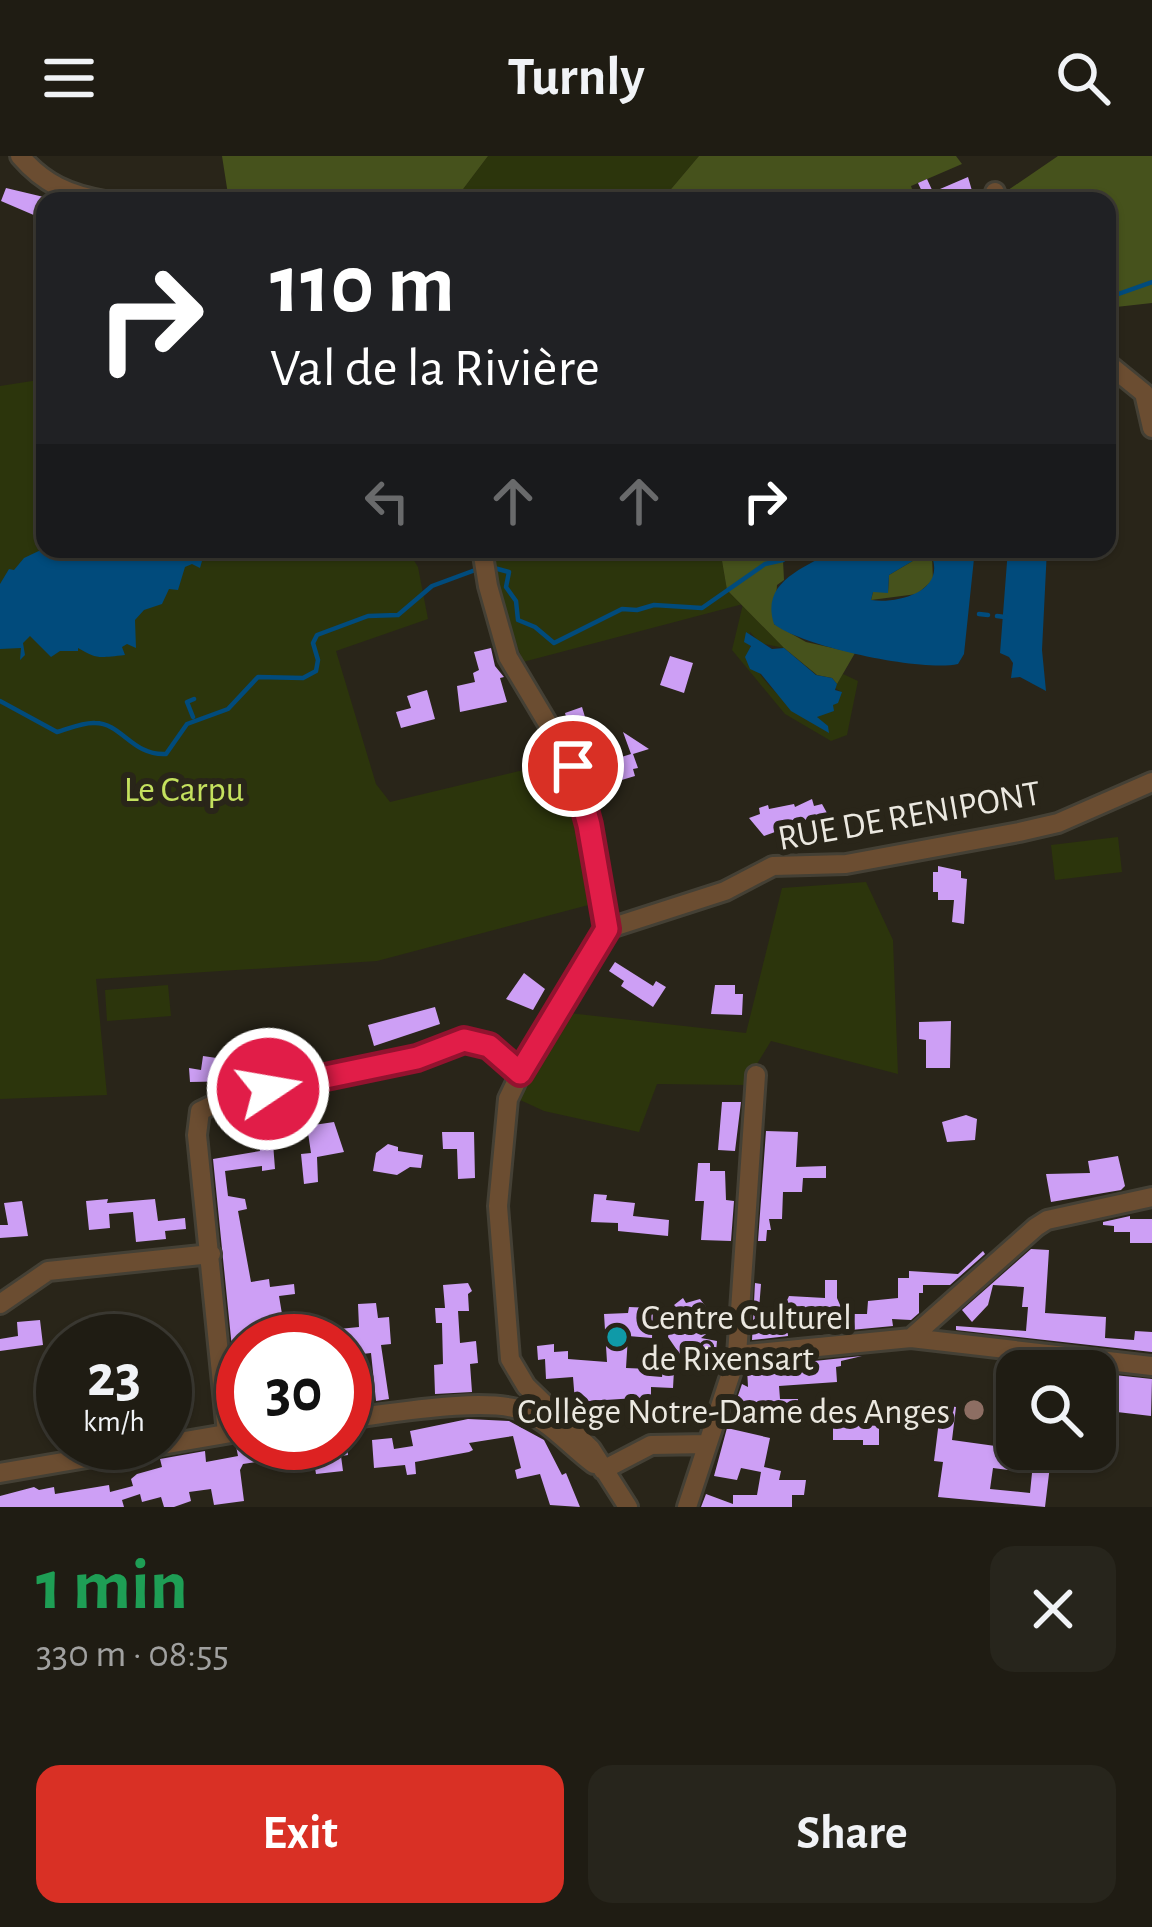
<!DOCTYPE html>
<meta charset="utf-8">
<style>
body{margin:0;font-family:"Alegreya Sans",sans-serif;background:#27251c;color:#f1f3f6;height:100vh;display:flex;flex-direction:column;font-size:45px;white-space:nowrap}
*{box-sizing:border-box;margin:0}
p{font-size:39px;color:#a1a1a0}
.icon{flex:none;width:66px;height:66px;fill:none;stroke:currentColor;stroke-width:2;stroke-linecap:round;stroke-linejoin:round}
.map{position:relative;height:1351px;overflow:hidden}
.drawer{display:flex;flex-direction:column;background:#1f1c13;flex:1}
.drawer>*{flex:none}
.top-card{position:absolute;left:36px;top:36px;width:1080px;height:366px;border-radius:24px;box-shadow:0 3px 9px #0004,0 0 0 3px #3c3a33;background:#202124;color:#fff;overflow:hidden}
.fabs{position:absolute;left:996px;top:1194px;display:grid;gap:24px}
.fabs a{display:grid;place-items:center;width:120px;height:120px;border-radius:24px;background:#1f1c13;box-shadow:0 3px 9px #0004,0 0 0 3px #3c3a33;font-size:60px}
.speed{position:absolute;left:36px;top:1158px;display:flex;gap:24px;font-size:60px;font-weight:700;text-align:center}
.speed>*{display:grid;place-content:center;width:156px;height:156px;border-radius:50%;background:#1f1c13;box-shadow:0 3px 9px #0004,0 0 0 3px #3c3a33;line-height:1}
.speed small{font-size:30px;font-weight:400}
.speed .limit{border:18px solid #d22;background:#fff;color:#111}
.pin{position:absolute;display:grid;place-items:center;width:102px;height:102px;color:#fff;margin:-51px;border:6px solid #fff;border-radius:50%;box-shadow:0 3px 12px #0007}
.me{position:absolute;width:132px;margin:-66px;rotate:78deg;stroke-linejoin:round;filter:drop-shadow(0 0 9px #0008)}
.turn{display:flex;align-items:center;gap:42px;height:252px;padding:0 36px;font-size:54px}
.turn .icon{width:156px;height:156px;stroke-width:2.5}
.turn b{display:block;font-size:84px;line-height:102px}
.lanes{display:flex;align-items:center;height:114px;padding:0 36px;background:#0003;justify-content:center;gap:60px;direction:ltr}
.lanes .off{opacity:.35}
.round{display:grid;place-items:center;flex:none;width:126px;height:126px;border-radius:24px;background:#27251c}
.overview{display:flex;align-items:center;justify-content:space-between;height:204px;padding:0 36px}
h1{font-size:72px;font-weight:700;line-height:90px;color:#1e9e55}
.cta{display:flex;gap:24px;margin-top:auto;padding:24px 36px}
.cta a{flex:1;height:138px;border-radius:24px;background:#d93025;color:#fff;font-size:48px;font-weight:700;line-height:138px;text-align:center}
.cta a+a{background:#27251c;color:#f1f3f6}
header{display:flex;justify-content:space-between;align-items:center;height:156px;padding:0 36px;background:#1f1c13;font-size:54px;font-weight:700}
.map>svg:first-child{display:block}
.green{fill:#2c350c}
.forest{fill:#46521c}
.water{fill:#014b7c;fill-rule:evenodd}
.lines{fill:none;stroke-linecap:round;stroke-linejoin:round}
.stream{stroke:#014b7c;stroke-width:4.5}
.building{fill:#cd9ff5;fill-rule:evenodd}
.minor-casing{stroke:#444035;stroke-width:24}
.minor{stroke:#6b4d31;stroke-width:18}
.route-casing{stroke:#92132f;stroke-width:30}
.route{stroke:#e11d48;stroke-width:21}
.culture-dot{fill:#0f9aa8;stroke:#292519;stroke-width:4.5}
.education-dot{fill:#8d6e63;stroke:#292519;stroke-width:4.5}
.labels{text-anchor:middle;stroke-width:12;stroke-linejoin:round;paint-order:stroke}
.park-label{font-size:36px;fill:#c4e15e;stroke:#292519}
.street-label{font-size:36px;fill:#ebe8e0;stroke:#292519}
.poi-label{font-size:36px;fill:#ebe8e0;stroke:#292519;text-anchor:start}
</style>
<header><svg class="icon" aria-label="menu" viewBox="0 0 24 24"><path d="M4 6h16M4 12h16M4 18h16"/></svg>Turnly<svg class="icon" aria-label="search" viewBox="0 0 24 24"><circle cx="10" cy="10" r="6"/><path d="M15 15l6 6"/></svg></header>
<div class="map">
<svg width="1152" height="1351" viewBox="0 0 1152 1351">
<rect width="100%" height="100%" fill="#292519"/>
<path class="green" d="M488,0H699L661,45H454Z
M45,223V393H407L418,411L428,463L336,495L376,628L390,646L561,605L577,650L596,747L377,805L96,823L107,939L0,943V230Z
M510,393H720L727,434L784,492L760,487L750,476C746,520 782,545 818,565L817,560L828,554L841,536L834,531L843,518L858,525L847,579L831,585L785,558L732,494L743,448L523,506L499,439L490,397Z
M1118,681L1122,716L1055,724L1051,689Z
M866,726L893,784L898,918L771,885L744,929L657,928L639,976L544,955L518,943L534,903L560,856L746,877L782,732Z
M168,829L171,860L107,865L105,834Z"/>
<path class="forest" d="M222,0H488L454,45H229Z
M699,0H956L962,8L911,30L916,45H661Z
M1058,0H1152V147L1107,152V45H992Z
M720,393H788L783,404L784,424L777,429L774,468L806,486L855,497L837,528L832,522L817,519L784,492L727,434Z
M921,400L932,401L933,424L917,438L871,444L873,436H888L889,419Z"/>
<path class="water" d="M45,392L213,393V395L204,398L200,412L192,408L185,411L178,434L169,433L162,448L144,454L135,464L136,492L127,488L122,491L125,499C97,502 97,503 78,492V495H60L51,501L30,480L23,487L25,499L20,504L21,492L0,493V428L9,413L14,414L24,402Z
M836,393H975L964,498L958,508C922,516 803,491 774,468C760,425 805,412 836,393ZM921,400L932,401C945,436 897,448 871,444L873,436L888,437L889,419Z
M1008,393H1047L1042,494L1046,535L1020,521L1011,522L1013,507L1009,501L1000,497Z
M746,476L772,493L784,492L816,519L832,522L837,528L835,534L842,536L838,547L833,549L834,555L817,561L828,570L829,577L791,555L761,518L750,513L745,501L751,490L744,486Z"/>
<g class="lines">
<path class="stream" d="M1107,142L1152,126
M494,412L509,416L506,431L516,445L518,464L535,471L554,487L622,453L637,454L654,449L702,452L765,408L783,404L798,393
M979,458L988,459
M997,460L1005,461
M0,545L57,576C68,573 83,566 95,567C122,567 132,600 166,598L187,568L228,553L258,521L303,522L316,515L318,504L313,487L317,479L368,460L398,459L432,430L478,413
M193,561L187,546L194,543"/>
</g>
<path class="building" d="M968,21L975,45H914L924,40L918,27L927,23L933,36Z
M6,32L48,42L43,63L1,45Z
M491,492L495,510L504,521L500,522L507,546L460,556L457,530L475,526L473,517L479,514L474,496Z
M670,500L693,507L684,537L660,529Z
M427,534L435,563L401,572L396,556L411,552L407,540Z
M582,551L597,601L585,605L572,582L565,557Z
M623,576L649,593L633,598L638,612L633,613L635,620L605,629L599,608L631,598Z
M812,643L814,650L822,648L827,657L764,680L749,662L760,658L759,652L768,649L769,653L794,648L795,651Z
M938,710L961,715V722L967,723L964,768L952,766L954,744H938V736H933V716H938Z
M615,806L653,830L656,825L666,831L653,851L621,830L624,825L609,815Z
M524,817L545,833L533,854L506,843Z
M715,829H735V838H743L742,859L711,858Z
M435,851L440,868L374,890L368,869Z
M951,865L950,912H926V884L919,883V866Z
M203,900L244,906L242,925L190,926L189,912L201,914Z
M722,946H741L735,995L718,994Z
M966,959L977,963L975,984L947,986L942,966Z
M334,966L344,996L317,1001L318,1026L304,1028L301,998L311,997L307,970Z
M766,975L798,976L796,1011L826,1010V1022H803L802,1036H783L782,1063H769L771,1074H767L766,1085H758Z
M442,976H474L475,1022L458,1023L457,993H443Z
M273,987L275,1013L262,1015V1010L225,1015L228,1040L245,1043L247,1053L238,1055L251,1126L269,1123L270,1131L294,1128L295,1138L279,1140L282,1158L268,1160L269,1185H238L240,1212H243V1262H239L213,1003L260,995L259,988Z
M388,988L398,991V995L423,999L421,1012L410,1011L397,1019L373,1015L376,997Z
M1118,1000L1125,1030L1121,1034L1051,1046L1046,1018L1090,1017L1088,1005Z
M698,1007H710V1015H725L726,1044L734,1045L731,1085L701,1084L704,1045H695Z
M594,1038L607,1039L606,1044L635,1047L633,1060L669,1064L668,1080L618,1075V1067L591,1066Z
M108,1043L107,1047L155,1043L158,1065L185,1062L186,1073L165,1075L166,1083L136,1086L133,1056L109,1058L110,1072L89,1074L86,1045Z
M22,1045L28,1080L0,1082V1069H8L4,1047Z
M1130,1060V1063H1152V1087H1130V1076H1114V1070L1103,1069V1066Z
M1031,1093L1049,1094L1045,1157L1106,1161L1105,1182L1134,1184L1135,1175L1152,1176V1196L956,1174V1170L1026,1175L1028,1151H1022L1024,1131L993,1129L988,1149L972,1166L962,1154Z
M983,1095L985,1098L950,1129H923V1137H919V1157L911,1164L892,1163L893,1170L840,1175L839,1166H819L821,1159L792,1160L793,1166H787L788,1180L752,1184L755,1127L761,1128L759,1153L784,1151L789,1140L825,1142V1124H837V1142L840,1149L846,1150V1158H867L868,1145L898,1142V1122H909V1115L958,1118Z
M468,1127L472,1135L468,1138L469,1155H458L460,1187L476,1185L478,1207L470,1208L472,1236L435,1238L434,1209L443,1208L442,1167H436L435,1152H445L443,1129Z
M683,1142L686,1147L700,1143L716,1164L715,1171L701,1182L717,1185L716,1196L707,1203L692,1202L690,1213L668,1181L672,1158L678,1153L674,1149Z
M376,1147L378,1162L389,1161L391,1188L381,1189L389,1243L376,1245L371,1197L345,1200V1185H330L329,1174L359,1171L358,1148Z
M629,1151L653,1152L652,1182L628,1180L626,1212L650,1213V1220L662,1221L663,1213L674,1214L673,1232L651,1231V1241L575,1246L573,1221L546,1223L545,1203L538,1204L537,1190L554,1188V1196L568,1195V1203L607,1206L604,1158L628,1157Z
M40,1164L43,1189L0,1195V1183L18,1180L17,1166Z
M862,1200L841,1205V1210L836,1211L837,1226L779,1230L780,1243H798L797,1264L730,1263L742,1228L748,1231L747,1212Z
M1095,1217L1152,1223L1151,1260L1117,1256V1251L1095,1247Z
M941,1249L956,1251L952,1284L1017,1293H1052L1045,1351L938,1341L943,1306L934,1305ZM993,1312L1032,1317L1030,1337L990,1333Z
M468,1263L509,1265L544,1284L562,1319L566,1317L580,1351L550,1349L540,1318L517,1323L515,1314L521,1312L513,1280L469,1287L473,1294L469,1296L415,1306L416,1318L407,1319L405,1309L374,1312L372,1284L392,1282L394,1293L413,1290L410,1275Z
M833,1264H863V1269L879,1270V1289H863V1284H833Z
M727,1272L770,1282L764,1311L781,1315L779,1324H806L804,1339H792V1351H701L706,1338L733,1348V1339H757L761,1316L741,1312L737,1324L714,1320Z
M248,1287H285L286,1293L304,1291V1287H347L348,1299L341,1300L343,1315L316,1318L314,1306L283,1309L282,1302L243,1308L240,1314L244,1345L214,1349L211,1333L189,1336L191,1345L174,1351H164L161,1341L142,1346L140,1338L122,1344L124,1351H0V1340L34,1331L39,1334L54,1331L55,1338L109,1329L110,1336L133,1330L131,1323L137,1318L162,1311L160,1303L205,1295L206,1306L238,1300L236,1290Z"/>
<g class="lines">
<g class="minor-casing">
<path id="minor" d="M20,0C44,28 69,39 105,45
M995,36L998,45
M1107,207L1144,237L1152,272
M482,393L488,430L508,501L573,610L589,669L607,773L531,895L508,943L498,1050L510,1203L526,1230L591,1293L628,1351
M607,773L725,735L773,710L846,708L1019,676L1058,667L1152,626
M0,1148L48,1115L211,1098
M911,1182L1152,1210
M737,1199L911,1182L1036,1071L1047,1064L1152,1041
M345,1263C387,1258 490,1239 526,1256C551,1267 572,1292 594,1308
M227,1277L197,979L200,955L227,942L417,901L464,883L489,891L519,917
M603,1314L651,1289L707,1288
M0,1317L243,1275
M687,1351L737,1199L756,919"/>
</g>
<use href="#minor" class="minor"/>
</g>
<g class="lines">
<g class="route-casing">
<path id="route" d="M268,933L417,902L464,884L489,890L520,917L607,773L589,669L573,610"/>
</g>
<use href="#route" class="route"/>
</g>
<circle class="culture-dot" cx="617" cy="1181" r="12"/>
<circle class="education-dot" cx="974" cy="1254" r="12"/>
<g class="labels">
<g class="park-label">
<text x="184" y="645">Le Carpu</text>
</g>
<g class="street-label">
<text transform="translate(909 658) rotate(-10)" y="13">RUE DE RENIPONT</text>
</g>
<g class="poi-label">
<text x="641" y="1173">Centre Culturel<tspan x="641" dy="41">de Rixensart</tspan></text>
<text x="950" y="1267" text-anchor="end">Collège Notre-Dame des Anges</text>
</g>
</g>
</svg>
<div class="fabs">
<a><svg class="icon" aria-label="search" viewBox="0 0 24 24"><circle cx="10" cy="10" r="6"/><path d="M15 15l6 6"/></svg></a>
</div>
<div class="speed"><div>23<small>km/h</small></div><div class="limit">30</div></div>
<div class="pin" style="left:573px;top:610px;background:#d93025"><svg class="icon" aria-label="arrive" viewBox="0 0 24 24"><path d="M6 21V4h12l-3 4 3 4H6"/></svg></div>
<svg class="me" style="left:268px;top:933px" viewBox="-20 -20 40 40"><circle r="17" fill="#e11d48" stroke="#fff" stroke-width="3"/><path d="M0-11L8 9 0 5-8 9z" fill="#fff"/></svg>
<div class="top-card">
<div class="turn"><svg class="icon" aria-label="right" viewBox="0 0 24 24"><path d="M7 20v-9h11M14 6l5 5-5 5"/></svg><div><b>110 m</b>Val de la Rivière</div></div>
<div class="lanes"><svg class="icon off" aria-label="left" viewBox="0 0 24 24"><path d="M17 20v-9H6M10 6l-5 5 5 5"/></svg><svg class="icon off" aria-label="ahead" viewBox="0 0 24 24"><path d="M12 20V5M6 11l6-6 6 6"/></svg><svg class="icon off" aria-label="ahead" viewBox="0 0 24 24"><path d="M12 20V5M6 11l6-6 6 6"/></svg><svg class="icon" aria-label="right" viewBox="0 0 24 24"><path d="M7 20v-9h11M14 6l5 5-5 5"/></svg></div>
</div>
</div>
<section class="drawer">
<div class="overview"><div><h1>1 min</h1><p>330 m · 08:55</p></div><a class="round"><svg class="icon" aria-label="close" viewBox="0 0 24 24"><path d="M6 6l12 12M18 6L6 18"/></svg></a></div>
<div class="cta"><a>Exit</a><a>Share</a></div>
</section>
